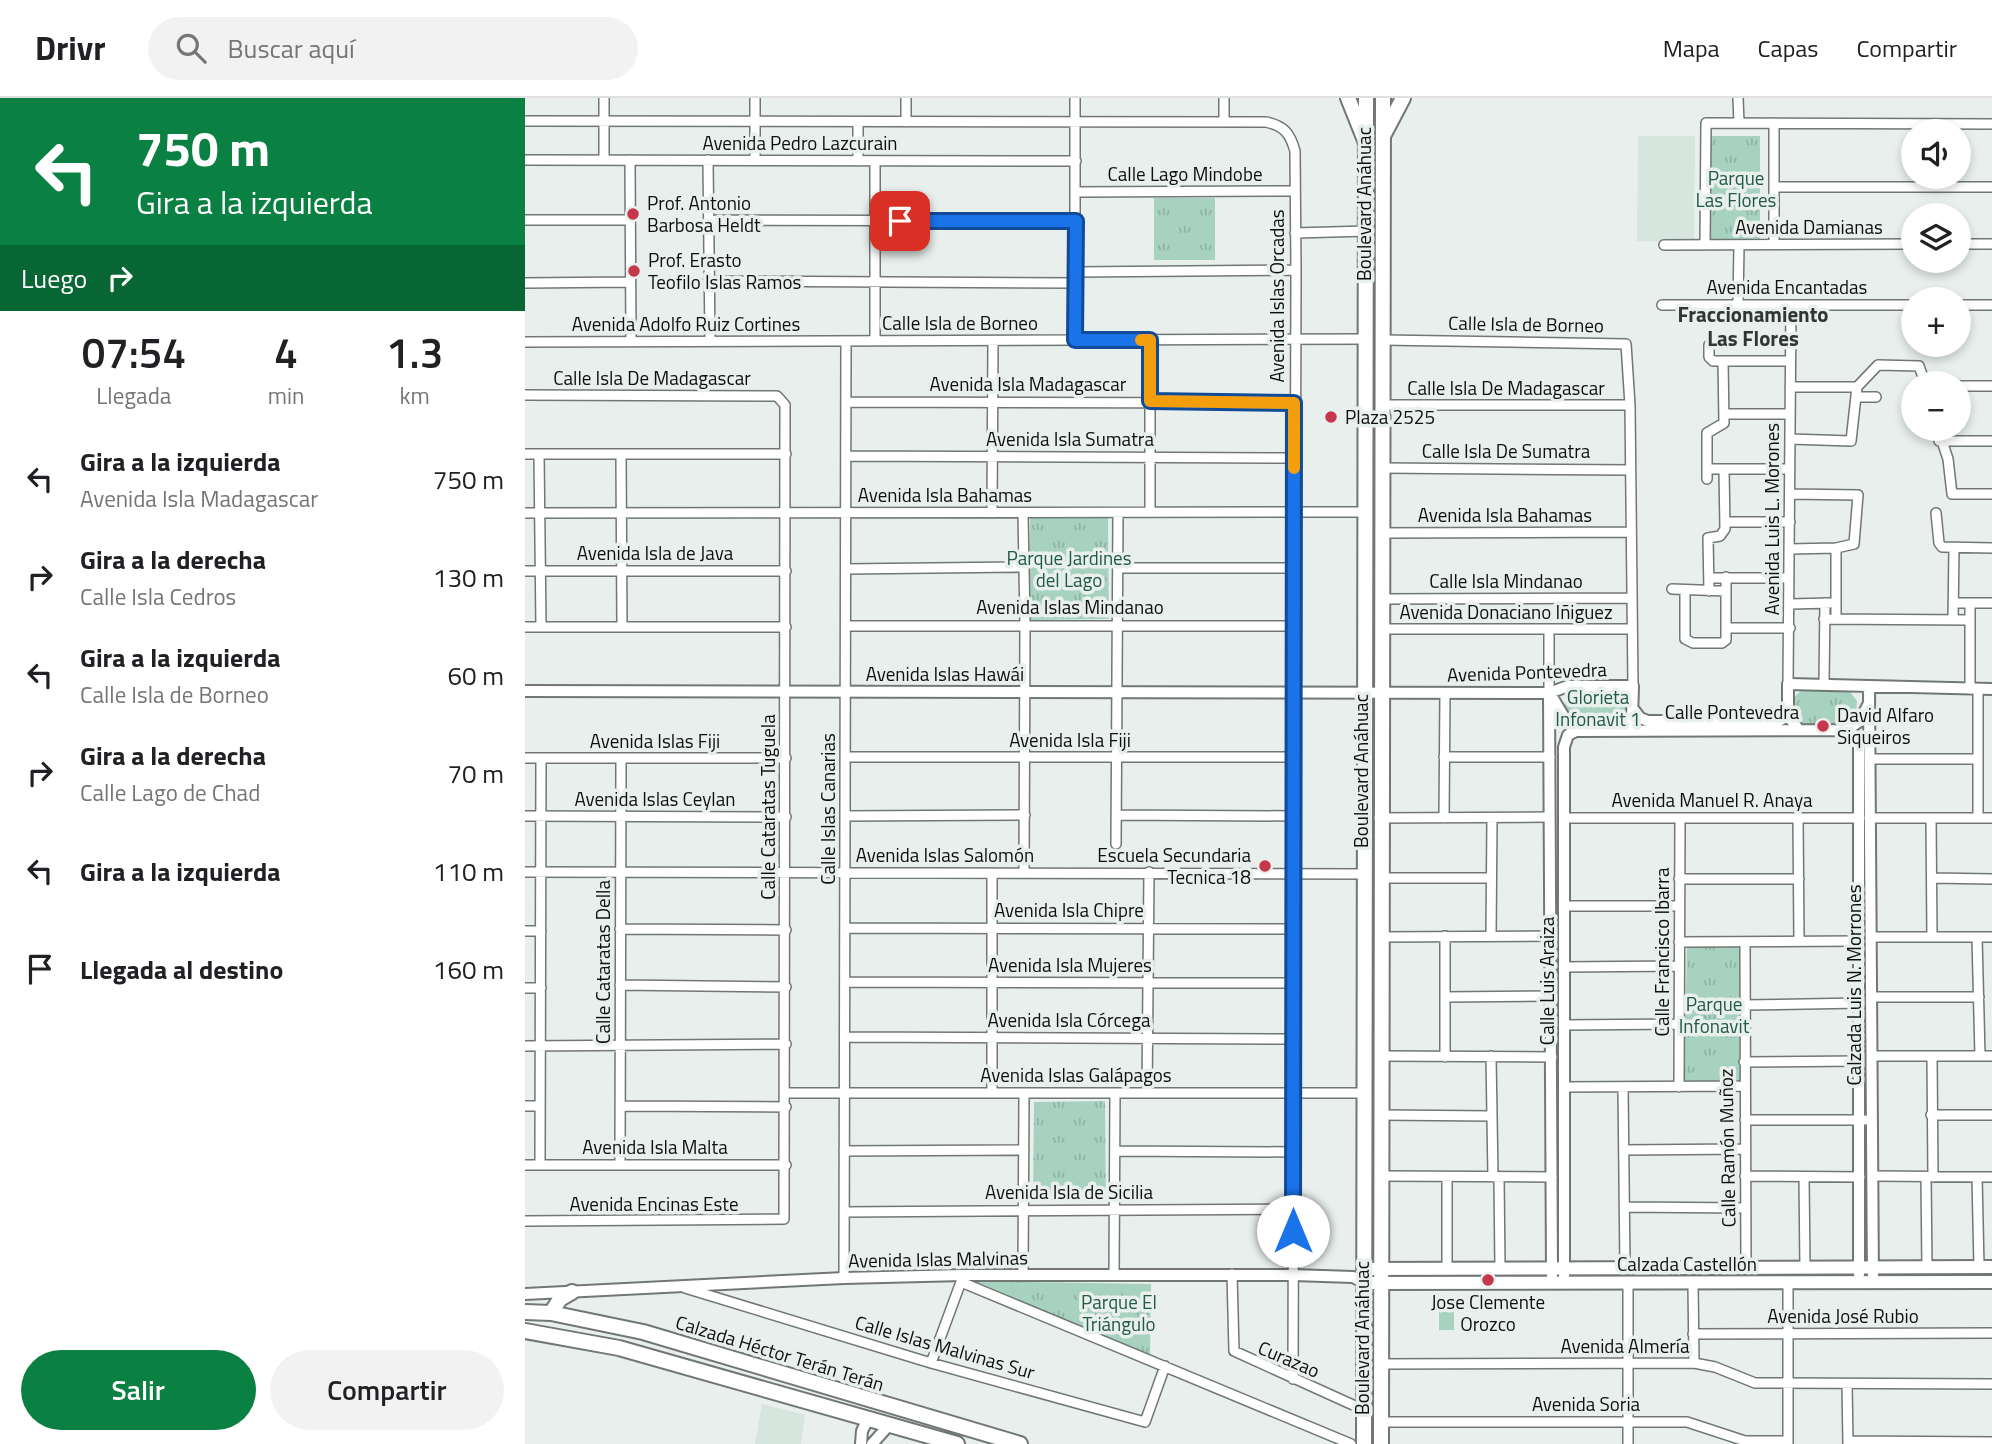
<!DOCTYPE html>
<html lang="es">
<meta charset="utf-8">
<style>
body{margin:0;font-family:"Titillium Web",sans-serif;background:#f2f2f2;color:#202124;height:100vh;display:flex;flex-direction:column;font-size:26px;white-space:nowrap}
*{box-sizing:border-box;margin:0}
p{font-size:23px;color:#757577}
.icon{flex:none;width:38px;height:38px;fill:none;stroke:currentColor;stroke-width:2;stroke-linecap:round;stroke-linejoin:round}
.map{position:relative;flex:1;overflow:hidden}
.drawer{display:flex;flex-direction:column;background:#fff;width:525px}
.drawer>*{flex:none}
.top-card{background:#0b8043;color:#fff;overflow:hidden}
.controls{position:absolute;left:1376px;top:21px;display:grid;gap:14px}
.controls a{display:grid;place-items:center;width:70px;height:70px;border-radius:50%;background:#fff;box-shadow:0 4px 10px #0003;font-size:35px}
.pin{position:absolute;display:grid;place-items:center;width:60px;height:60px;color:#fff;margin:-30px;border-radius:14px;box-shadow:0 4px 10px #0006}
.me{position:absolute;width:77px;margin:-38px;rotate:0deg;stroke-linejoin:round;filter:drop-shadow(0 0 5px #0008)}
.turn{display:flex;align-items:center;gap:24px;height:147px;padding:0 21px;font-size:32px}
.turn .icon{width:91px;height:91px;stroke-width:2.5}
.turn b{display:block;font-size:49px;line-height:60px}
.then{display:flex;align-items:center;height:66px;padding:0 21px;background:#0003;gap:14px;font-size:26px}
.eta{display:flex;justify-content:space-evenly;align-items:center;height:119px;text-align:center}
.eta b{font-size:42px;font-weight:600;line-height:49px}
.cta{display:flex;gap:14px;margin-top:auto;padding:14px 21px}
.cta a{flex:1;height:80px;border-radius:42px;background:#0b8043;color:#fff;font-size:28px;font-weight:600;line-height:80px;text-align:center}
.cta a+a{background:#f2f2f2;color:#202124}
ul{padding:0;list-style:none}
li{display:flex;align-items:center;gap:21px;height:98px;padding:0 21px}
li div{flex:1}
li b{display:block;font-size:26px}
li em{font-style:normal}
header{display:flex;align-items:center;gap:42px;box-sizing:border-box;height:98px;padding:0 35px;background:#fff;border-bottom:2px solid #e0e0e0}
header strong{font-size:33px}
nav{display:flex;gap:38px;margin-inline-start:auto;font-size:24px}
.search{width:490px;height:63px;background:#f2f2f2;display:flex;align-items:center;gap:18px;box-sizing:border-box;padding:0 24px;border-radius:38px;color:#757577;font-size:26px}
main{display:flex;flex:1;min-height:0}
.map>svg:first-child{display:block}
.built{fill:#d6e5de}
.park{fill:url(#park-tufts)}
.pitch{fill:#a8d2c0}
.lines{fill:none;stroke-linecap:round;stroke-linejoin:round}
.minor-casing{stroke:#717775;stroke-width:12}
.tertiary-casing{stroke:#717775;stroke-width:14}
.secondary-casing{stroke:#717775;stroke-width:16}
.primary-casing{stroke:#717775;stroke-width:18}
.trunk-casing{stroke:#717775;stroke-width:18}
.minor{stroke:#fff;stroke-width:9}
.tertiary{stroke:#fff;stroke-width:10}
.secondary{stroke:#fff;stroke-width:12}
.primary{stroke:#fff;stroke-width:14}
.trunk{stroke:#fff;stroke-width:14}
.route-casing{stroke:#114b97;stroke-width:18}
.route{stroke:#1a73e8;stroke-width:12}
.slow{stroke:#f59e0b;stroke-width:12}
.poi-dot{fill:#c6364c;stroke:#e8efec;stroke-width:2.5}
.labels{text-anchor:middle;stroke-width:7;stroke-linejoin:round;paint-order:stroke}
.street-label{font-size:19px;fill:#0d100f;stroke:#e8efec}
.park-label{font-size:19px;fill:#225a46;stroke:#e8efec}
.poi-label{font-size:19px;fill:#0d100f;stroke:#e8efec;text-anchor:start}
.neighbourhood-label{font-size:21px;font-weight:bold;fill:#303633;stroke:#e8efec}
</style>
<header>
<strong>Drivr</strong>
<div class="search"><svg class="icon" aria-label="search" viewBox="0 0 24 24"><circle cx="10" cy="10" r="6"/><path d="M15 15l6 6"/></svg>Buscar aquí</div>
<nav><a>Mapa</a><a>Capas</a><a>Compartir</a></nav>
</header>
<main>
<section class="drawer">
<div class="top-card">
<div class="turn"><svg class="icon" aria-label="left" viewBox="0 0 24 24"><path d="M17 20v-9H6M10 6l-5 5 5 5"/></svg><div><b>750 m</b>Gira a la izquierda</div></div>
<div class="then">Luego<svg class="icon" aria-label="right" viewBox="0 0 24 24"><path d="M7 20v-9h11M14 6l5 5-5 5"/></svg></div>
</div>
<div class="eta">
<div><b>07:54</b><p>Llegada</p></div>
<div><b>4</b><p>min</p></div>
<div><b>1.3</b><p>km</p></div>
</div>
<ul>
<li><svg class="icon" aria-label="left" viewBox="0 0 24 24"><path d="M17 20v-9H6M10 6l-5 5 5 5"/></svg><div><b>Gira a la izquierda</b><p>Avenida Isla Madagascar</p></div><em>750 m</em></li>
<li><svg class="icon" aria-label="right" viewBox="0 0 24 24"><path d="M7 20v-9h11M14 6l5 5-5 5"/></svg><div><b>Gira a la derecha</b><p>Calle Isla Cedros</p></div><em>130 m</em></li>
<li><svg class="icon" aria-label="left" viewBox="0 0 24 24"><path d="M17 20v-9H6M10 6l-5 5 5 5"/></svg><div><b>Gira a la izquierda</b><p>Calle Isla de Borneo</p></div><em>60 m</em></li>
<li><svg class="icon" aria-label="right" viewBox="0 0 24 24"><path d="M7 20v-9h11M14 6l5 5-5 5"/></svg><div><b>Gira a la derecha</b><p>Calle Lago de Chad</p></div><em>70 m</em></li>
<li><svg class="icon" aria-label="left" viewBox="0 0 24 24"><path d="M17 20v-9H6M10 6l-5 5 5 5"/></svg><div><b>Gira a la izquierda</b></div><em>110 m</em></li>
<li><svg class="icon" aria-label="arrive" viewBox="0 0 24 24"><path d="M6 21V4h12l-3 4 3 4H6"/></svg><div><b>Llegada al destino</b></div><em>160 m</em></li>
</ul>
<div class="cta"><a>Salir</a><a>Compartir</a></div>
</section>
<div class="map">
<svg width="1467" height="1346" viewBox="0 0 1467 1346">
<defs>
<pattern id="park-tufts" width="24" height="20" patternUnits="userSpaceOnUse" patternTransform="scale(1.75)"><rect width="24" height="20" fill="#a8d2c0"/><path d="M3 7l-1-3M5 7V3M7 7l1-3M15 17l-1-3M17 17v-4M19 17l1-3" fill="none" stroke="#8fb3a4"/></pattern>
</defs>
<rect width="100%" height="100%" fill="#e8efec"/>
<path class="built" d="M1113,38H1170L1169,144L1112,143Z
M237,1306L280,1317L276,1346H230Z"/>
<path class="park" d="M1186,38H1235V144H1186Z
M629,100H690V162H629Z
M583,419L584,521L504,522L505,420Z
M1279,590L1323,591L1332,603L1331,618L1322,628H1276L1267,619L1266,602Z
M1055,591L1097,593L1105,601L1106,616L1092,630L1052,629L1039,607L1043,597Z
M1162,848L1218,849L1219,985L1159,986Z
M580,1003L581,1102H508L509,1004Z
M448,1183L626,1186L625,1261Z"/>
<path class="pitch" d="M914,1202H929V1232H914Z"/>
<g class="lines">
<g class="minor-casing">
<path id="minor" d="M230,0V62
M381,0V24
M699,0V24
M1213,0L1214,25
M0,23L741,24C759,28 765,35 770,53L771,172L768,1281
M333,24V63
M1249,25V146
M0,62L551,63
M79,62V0
M105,62L106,243
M183,62L185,243
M350,63V243
M1249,89H1467
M551,94L770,93
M0,122H105
M183,122L551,123
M770,135L842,133
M1433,146H1467
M1139,147L1388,146
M1180,147L1181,25L1467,26
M551,174L771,172
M183,183L551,185
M0,185L105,184
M1137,207H1388
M1213,207L1214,147
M1433,207H1467
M625,241V414
M550,242V0
M857,242L1101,246L1105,307L1108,588
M0,244L842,241
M1184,247V259L1188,263H1265
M1433,288H1467
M1265,289H1332
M1332,289L1353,267L1394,268L1400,285
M0,297L252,298L260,307L259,1121L0,1123
M1332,299H1351
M321,304L770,305
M857,307H1105
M1199,316H1265
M1413,331L1423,361L1427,396H1467
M1265,341L1326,343L1332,289
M1414,343H1467
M0,356H261
M14,356L16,529
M96,356L97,528
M321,358L770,360
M857,370L1104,372
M1182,371H1265
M1182,381V335L1199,325L1198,263
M0,415L841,414
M467,415L468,243
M498,415L500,527L499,775
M1411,415L1414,445L1417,449L1467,450
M1201,424H1265
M856,435L1104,434
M1265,451L1311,450L1329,446L1333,397L1265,396
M593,470H769
M321,471L498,469
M0,473H261
M1184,480H1264
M1147,491L1201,493
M1184,493L1183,440L1195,438L1200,431L1199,371
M1160,494V541L1168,545H1197L1201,542V479
M856,501L1106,500
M1428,505H1467
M1445,505V591
M1265,506L1305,505
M1299,521L1445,522
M1311,521V450
M1428,522L1429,450
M321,528H770
M0,529H261
M1201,530H1265
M856,531H1106
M1024,533V595
M1299,585L1300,505
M1263,586L1266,207
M1453,591V720
M320,659H769
M919,659H1025
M0,660H261
M1346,661H1453
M591,717L769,718
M0,718L261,719
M320,718L500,717
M854,720L1024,719
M919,720L920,595
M1039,720H1335
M1273,720L1274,843
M1346,720H1467
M1406,720L1407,839
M591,746L593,415
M0,774L840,776
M467,775V995
M855,780H966
M1407,780L1467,781
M1154,781H1274
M1039,808H1154
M320,830L769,831
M95,831L261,832
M0,833H16
M920,838V959
M966,838L967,720
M855,839L1026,838
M1346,839H1467
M1452,839L1455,958
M1154,844L1334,843
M1220,844L1221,1171
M1039,869L1154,868
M320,884L769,885
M95,887L261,889
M0,890H16
M920,899L1027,898
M1347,899H1454
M1219,907L1335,905
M1040,927L1154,926
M320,939L769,941
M0,948L261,946
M856,958L1027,959
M966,958L968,1079
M1348,958H1467
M1407,958L1408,1079
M1219,964L1334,963
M1039,989L1219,988
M1098,989L1100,1171
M1154,989L1155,720
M261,995H841
M622,995L624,774
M0,1008H15
M95,1008L261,1009
M856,1017L967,1018
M1406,1017H1467
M1220,1022H1340
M1099,1052L1220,1051
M319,1053L499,1052
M590,1053L769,1054
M15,1066L16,660
M0,1067H261
M95,1067L96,661
M857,1078L1027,1079
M1220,1078L1335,1079
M1348,1078L1467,1079
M922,1079V1171
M974,1079L975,1171
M1279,1079L1280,1170
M1401,1079L1402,1169
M1452,1079L1454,1169
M1100,1109L1220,1110
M319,1114L769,1111
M707,1176L709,1253L839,1312
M498,1177L499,995
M589,1177L590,995
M319,1180L321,243
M436,1184L826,1346
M1103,1185V1346
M1168,1185L1169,1265
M160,1190L406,1265L620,1324L640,1268
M1168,1236L1467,1235
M406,1265L437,1181
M855,1266L1169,1265L1190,1269L1230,1285L1467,1286
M1322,1286L1323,1346
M855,1324H1162L1220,1343H1263
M1323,1343L1467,1344
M1263,1346V1184"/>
</g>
<g class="tertiary-casing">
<path id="tertiary" d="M1344,590L1348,1184
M0,593L1024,595L1043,588H1108L1107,621L1095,632
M1024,595L1027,1177
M1026,597L1042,624L1051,633
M1109,612L1115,620L1123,623H1254L1263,618
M1274,632L1263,618V586L1467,591
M1322,632L1332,639L1334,649V1176
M1051,633L1322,632L1335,623L1343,607
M1039,1177V649L1043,637L1051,633
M0,1196L319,1180L438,1177H768L828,1179L840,1185
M336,1346L337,1333L343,1321
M347,1346L364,1327"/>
</g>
<g class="secondary-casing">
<path id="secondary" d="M840,1171L1467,1169
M840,1185L1467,1184"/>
</g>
<g class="primary-casing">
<path id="primary" d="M0,1214L26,1215L118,1234L495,1346
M26,1215L35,1201L47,1194
M0,1233L94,1250L432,1346
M839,1346L841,0
M856,1346L858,0"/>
</g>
<g class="trunk-casing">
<path id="trunk" d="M823,0L841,45
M858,38L878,0"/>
</g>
<use href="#minor" class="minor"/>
<use href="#tertiary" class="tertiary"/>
<use href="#secondary" class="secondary"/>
<use href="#primary" class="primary"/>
<use href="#trunk" class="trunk"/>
</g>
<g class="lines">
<g class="route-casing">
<path id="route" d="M375,123H551L550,242H625V303L769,305L768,1133"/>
</g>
<use href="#route" class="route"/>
<path class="slow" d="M616,242H625V303L769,305V370"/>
</g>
<g class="poi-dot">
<circle cx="108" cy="116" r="7"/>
<circle cx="109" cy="173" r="7"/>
<circle cx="806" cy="319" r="7"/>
<circle cx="1298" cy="628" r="7"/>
<circle cx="740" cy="768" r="7"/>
<circle cx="963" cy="1182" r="7"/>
</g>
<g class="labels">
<g class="street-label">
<text x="275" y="52">Avenida Pedro Lazcurain</text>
<text x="660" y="83">Calle Lago Mindobe</text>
<text transform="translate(839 106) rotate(-90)" y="7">Boulevard Anáhuac</text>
<text x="1284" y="136">Avenida Damianas</text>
<text x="1262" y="196">Avenida Encantadas</text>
<text transform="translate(752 198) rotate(-90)" y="7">Avenida Islas Orcadas</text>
<text x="435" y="232">Calle Isla de Borneo</text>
<text x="161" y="233">Avenida Adolfo Ruiz Cortines</text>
<text transform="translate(1001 226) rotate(1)" y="7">Calle Isla de Borneo</text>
<text x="127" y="287">Calle Isla De Madagascar</text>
<text x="503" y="293">Avenida Isla Madagascar</text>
<text x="981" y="297">Calle Isla De Madagascar</text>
<text x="545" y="348">Avenida Isla Sumatra</text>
<text x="981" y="360">Calle Isla De Sumatra</text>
<text x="420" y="404">Avenida Isla Bahamas</text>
<text x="980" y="424">Avenida Isla Bahamas</text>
<text transform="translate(1247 421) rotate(-90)" y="7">Avenida Luis L. Morones</text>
<text x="130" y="462">Avenida Isla de Java</text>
<text x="981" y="490">Calle Isla Mindanao</text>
<text x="545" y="516">Avenida Islas Mindanao</text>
<text x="981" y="521">Avenida Donaciano Iñiguez</text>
<text transform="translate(1002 574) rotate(-2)" y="7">Avenida Pontevedra</text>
<text x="420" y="583">Avenida Islas Hawái</text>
<text x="1207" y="621">Calle Pontevedra</text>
<text x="545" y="649">Avenida Isla Fiji</text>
<text x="130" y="650">Avenida Islas Fiji</text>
<text transform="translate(836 673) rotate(-90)" y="7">Boulevard Anáhuac</text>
<text x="130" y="708">Avenida Islas Ceylan</text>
<text x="1187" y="709">Avenida Manuel R. Anaya</text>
<text transform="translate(243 709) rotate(-90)" y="7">Calle Cataratas Tuguela</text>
<text transform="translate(303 711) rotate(-90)" y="7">Calle Islas Canarias</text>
<text x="420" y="764">Avenida Islas Salomón</text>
<text x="544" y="819">Avenida Isla Chipre</text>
<text transform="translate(1137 854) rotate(-90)" y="7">Calle Francisco Ibarra</text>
<text transform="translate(78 864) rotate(-90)" y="7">Calle Cataratas Della</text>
<text x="545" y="874">Avenida Isla Mujeres</text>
<text transform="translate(1022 883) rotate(-90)" y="7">Calle Luis Araiza</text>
<text transform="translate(1329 887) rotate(-90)" y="7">Calzada Luis N. Morrones</text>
<text x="544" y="929">Avenida Isla Córcega</text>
<text x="551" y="984">Avenida Islas Galápagos</text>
<text x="130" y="1056">Avenida Isla Malta</text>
<text transform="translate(1202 1050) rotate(-91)" y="7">Calle Ramón Muñoz</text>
<text x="544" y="1101">Avenida Isla de Sicilia</text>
<text x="129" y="1113">Avenida Encinas Este</text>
<text transform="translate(413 1161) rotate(-1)" y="7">Avenida Islas Malvinas</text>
<text x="1162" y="1173">Calzada Castellón</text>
<text x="1318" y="1225">Avenida José Rubio</text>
<text transform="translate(837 1240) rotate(-90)" y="7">Boulevard Anáhuac</text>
<text x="1100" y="1255">Avenida Almería</text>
<text transform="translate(420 1249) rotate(16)" y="7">Calle Islas Malvinas Sur</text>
<text transform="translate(255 1255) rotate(17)" y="7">Calzada Héctor Terán Terán</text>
<text transform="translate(764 1261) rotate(23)" y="7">Curazao</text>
<text x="1061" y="1313">Avenida Soria</text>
</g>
<g class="park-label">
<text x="1211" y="87">Parque<tspan x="1211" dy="22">Las Flores</tspan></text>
<text x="544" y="467">Parque Jardines<tspan x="544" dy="22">del Lago</tspan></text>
<text x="1073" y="606">Glorieta<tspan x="1073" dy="22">Infonavit 1</tspan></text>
<text x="1189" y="913">Parque<tspan x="1189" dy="22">Infonavit</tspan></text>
<text x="594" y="1211">Parque El<tspan x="594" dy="22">Triángulo</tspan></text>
</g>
<g class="poi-label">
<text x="122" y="112">Prof. Antonio<tspan x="122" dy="22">Barbosa Heldt</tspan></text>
<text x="123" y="169">Prof. Erasto<tspan x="123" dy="22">Teofilo Islas Ramos</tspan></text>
<text x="820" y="326">Plaza 2525</text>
<text x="1312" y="624">David Alfaro<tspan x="1312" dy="22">Siqueiros</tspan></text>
<text x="726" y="764" text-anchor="end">Escuela Secundaria<tspan x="726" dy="22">Tecnica 18</tspan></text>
<text x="963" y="1211" text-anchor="middle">Jose Clemente<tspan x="963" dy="22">Orozco</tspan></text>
</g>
<g class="neighbourhood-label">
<text x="1228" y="224">Fraccionamiento<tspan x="1228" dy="24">Las Flores</tspan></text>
</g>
</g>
</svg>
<div class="controls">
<a><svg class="icon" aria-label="sound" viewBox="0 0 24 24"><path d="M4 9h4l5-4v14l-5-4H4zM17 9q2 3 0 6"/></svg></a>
<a><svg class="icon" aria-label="layers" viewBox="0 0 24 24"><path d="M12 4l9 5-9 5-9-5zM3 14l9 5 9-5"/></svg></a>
<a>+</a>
<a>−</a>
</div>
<div class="pin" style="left:375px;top:123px;background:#d93025"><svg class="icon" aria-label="arrive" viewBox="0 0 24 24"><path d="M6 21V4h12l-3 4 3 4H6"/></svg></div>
<svg class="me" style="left:768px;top:1133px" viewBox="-20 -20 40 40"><circle r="19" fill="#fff"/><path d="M0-13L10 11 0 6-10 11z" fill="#1a73e8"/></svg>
</div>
</main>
